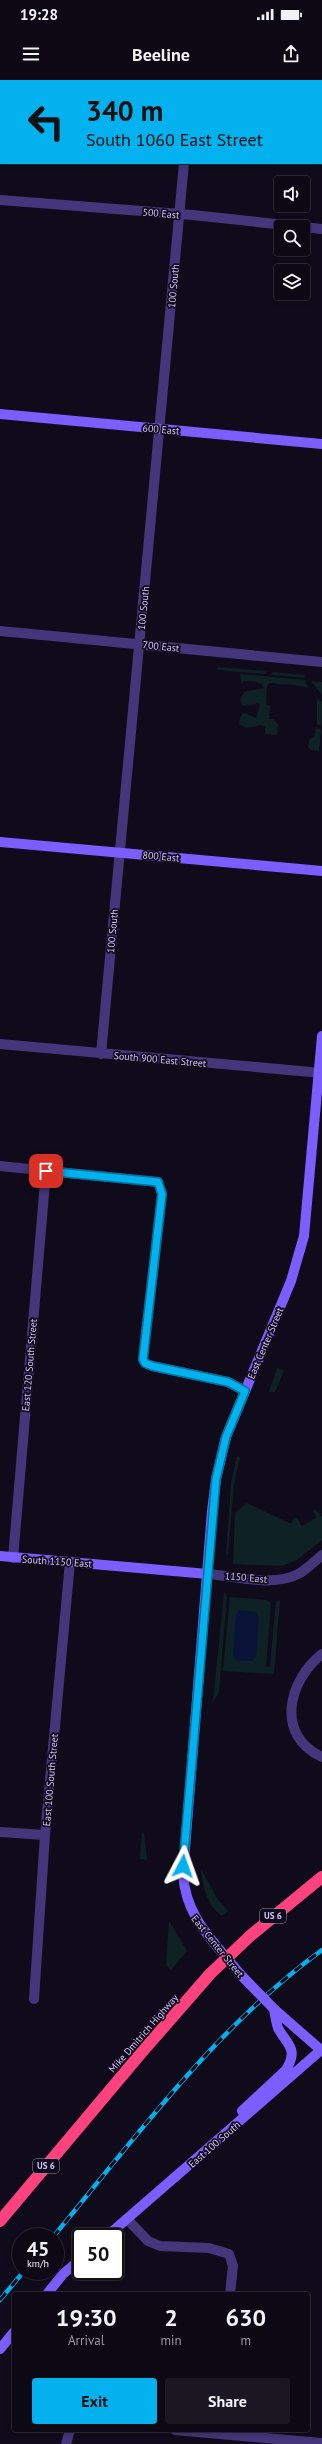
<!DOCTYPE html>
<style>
body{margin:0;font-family:"PT Sans",sans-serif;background:#1a1622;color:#f1f3f6;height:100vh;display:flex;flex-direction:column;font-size:15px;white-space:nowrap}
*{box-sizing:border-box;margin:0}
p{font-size:13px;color:#9a9aa0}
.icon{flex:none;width:22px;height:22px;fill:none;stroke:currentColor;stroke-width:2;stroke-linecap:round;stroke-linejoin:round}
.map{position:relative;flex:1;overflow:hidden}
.panel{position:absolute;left:12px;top:2212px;width:298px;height:140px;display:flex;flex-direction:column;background:#0c0814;border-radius:4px;box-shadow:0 2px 6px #0003,0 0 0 1px #2c2934}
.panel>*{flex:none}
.top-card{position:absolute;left:0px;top:0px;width:322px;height:84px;box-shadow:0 2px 6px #0003,0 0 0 1px #2c2934;background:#02b1ee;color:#111;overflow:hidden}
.tools{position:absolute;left:274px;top:96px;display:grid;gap:8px}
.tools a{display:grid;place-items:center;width:36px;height:36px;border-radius:4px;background:#0c0814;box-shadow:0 2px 6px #0003,0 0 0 1px #2c2934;font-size:20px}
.speed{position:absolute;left:12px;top:2148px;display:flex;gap:8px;font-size:20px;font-weight:700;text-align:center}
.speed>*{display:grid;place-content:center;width:52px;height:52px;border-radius:50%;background:#0c0814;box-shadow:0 2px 6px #0003,0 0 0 1px #2c2934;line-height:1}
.speed small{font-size:10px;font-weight:400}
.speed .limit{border:2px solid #111;border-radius:6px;background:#fff;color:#111}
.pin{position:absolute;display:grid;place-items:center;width:34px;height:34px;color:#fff;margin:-17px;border-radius:8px;box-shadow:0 2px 6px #0006}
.me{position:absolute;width:44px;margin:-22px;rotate:4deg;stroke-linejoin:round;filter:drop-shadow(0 0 3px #0008)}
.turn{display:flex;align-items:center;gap:14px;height:84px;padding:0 20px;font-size:18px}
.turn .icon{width:52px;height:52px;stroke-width:2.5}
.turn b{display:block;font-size:28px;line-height:34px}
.eta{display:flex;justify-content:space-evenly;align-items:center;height:68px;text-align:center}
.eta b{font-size:24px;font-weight:700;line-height:28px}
.button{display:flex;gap:8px;margin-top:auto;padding:8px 20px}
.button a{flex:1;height:46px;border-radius:4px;background:#02b1ee;color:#111;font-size:16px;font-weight:700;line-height:46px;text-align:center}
.button a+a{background:#1a1622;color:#f1f3f6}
.status{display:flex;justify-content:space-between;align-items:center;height:28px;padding:0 20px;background:#0c0814;direction:ltr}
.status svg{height:11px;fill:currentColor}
header{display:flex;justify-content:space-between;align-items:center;height:52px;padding:0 20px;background:#0c0814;font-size:18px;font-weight:700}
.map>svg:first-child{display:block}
.green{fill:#0e2225}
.water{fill:#091237}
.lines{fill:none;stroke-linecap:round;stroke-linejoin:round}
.street{stroke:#44367a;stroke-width:10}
.secondary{stroke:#7b5efe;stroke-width:10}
.highway{stroke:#fd427e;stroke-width:12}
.rail-casing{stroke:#02b1ee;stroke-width:4.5}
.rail{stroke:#100b1b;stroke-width:3;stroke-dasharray:9;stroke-linecap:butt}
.secondary-bridge{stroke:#7b5efe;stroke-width:10}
.route-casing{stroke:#01739b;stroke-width:10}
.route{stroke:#02b1ee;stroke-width:7}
.labels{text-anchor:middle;stroke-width:3.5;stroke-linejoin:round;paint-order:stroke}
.shield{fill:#100b1b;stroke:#9a8ebb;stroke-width:1}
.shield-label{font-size:9px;font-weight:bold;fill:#d5c6ff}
.street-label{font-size:10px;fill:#d5c6ff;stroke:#100b1b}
</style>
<div class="status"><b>19:28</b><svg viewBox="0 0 49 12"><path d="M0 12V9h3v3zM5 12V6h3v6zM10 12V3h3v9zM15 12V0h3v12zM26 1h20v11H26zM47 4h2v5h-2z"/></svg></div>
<header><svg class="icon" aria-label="menu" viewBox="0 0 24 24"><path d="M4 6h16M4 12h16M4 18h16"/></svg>Beeline<svg class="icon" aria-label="share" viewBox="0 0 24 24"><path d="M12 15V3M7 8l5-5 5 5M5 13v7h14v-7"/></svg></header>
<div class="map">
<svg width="322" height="2364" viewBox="0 0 322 2364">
<rect width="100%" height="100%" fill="#100b1b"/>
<path class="green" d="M218,587L265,591L266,594L217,590Z
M273,592L304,595L305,598L271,595Z
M240,594L305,600L308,608C295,603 283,605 270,603L267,606L266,624L270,626L269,639H273L278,644L277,655L265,654V647L261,645L246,648L239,644L241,635L245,633L256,638L260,625L257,623L250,626L242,625L240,620L244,612L264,608C259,599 248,601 241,602Z
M311,601L322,602V615Z
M317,619L322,622L321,645H317Z
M316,648L321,649L319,671L311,670L308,667L309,660L314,656Z
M277,1288L284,1291L275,1312H269Z
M237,1376L240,1377L234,1404L228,1475L226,1476L231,1403Z
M247,1423L291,1444L294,1438H297L302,1446L316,1438L313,1431L315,1429L322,1437V1460L297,1480L282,1486L233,1484L235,1433Z
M224,1512L227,1516L219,1612L213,1622Z
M230,1517L267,1520L271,1523L266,1587L270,1586L276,1521L280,1520L274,1594L223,1591Z
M142,1752L144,1753L147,1780L140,1779Z
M201,1789L218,1820L228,1831L222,1836C208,1826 202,1806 201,1789Z
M169,1841L187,1871L171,1890L166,1885Z"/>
<path class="water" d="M239,1530L256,1532L259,1539L256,1577L252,1581L235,1580L233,1574L236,1535Z"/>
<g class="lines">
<path class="street" d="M191,1L192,0
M0,120L193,135L322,149
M0,551L322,582
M0,964L322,993
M101,974L184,83
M0,1086L158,1102L162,1114L143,1279L145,1283L152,1286L228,1302L245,1311
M13,1478L46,1091
M208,1494C236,1496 274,1508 300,1493C308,1488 315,1481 322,1475
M322,1574C288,1601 275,1655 322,1677
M0,1752L45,1755
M34,1919L45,1755L70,1482
M127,2139L148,2161L160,2166L209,2168L229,2174L233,2186L230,2214
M175,2350L322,2363
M66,2364L70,2350"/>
<path class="secondary" d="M0,334L322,364
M0,762L322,791
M0,1476L208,1494
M240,1894C214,1861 186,1839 183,1794L212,1431L216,1399L226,1357L291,1201L304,1156L322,956
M274,1929L322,1971
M242,2031L286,1990C299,1968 287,1965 278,1948C276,1942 275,1935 274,1929
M106,2157L321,1970
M47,2214L63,2194L81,2179
M0,2269L14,2252"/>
<path class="highway" d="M0,2141L142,1972L210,1894L250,1856L322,1797"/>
<g class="rail-casing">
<path id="rail" d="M53,2157C136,2057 216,1947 322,1870
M0,2220L24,2191"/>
</g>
<use href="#rail" class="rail"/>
<path class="secondary-bridge" d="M240,1894L274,1929"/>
</g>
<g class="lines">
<g class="route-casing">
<path id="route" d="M46,1091L158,1102L162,1114L143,1279L145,1283L152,1286L228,1302L245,1311L226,1357L216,1399L183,1786"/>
</g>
<use href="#route" class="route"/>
</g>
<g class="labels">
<g class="shield">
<rect x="260" y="1829" width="26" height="14" rx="3"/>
<rect x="33" y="2079" width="26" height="14" rx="3"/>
</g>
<g class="shield-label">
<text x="273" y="1839">US 6</text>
<text x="46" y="2089">US 6</text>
</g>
<g class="street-label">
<text transform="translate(161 133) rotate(5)" y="4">500 East</text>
<text transform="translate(173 206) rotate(-85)" y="4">100 South</text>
<text transform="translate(161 349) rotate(5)" y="4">600 East</text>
<text transform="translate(143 528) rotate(-84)" y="4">100 South</text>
<text transform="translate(161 566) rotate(6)" y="4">700 East</text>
<text transform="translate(161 776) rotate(5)" y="4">800 East</text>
<text transform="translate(112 851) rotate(-85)" y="4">100 South</text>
<text transform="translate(160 979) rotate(5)" y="4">South 900 East Street</text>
<text transform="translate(265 1263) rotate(-67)" y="4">East Center Street</text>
<text transform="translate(29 1285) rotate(-85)" y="4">East 120 South Street</text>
<text transform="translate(57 1481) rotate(4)" y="4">South 1150 East</text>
<text transform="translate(246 1497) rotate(5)" y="4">1150 East</text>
<text transform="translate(50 1700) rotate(-85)" y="4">East 100 South Street</text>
<text transform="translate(218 1866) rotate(51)" y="4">East Center Street</text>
<text transform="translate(143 1953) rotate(-49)" y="4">Mike Dmitrich Highway</text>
<text transform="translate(214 2064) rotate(-41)" y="4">East 100 South</text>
</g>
</g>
</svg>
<div class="tools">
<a><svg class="icon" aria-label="sound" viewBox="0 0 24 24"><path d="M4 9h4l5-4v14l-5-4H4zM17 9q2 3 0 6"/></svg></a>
<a><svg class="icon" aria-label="search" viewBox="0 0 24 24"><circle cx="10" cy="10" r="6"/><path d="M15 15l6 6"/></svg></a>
<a><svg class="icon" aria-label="layers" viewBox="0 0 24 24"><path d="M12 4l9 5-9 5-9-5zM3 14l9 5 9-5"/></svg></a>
</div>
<div class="speed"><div>45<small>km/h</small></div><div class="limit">50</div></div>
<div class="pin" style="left:46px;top:1091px;background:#d93025"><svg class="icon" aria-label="arrive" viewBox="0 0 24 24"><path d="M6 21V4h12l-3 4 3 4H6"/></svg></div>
<svg class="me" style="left:183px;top:1786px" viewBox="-20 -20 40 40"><path d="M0-17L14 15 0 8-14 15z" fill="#02b1ee" stroke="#fff" stroke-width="4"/></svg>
<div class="top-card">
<div class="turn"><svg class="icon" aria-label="left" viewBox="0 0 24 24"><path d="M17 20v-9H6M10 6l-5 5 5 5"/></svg><div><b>340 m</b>South 1060 East Street</div></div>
</div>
<section class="panel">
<div class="eta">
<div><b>19:30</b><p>Arrival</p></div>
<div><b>2</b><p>min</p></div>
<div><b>630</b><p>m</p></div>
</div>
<div class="button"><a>Exit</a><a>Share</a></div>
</section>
</div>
